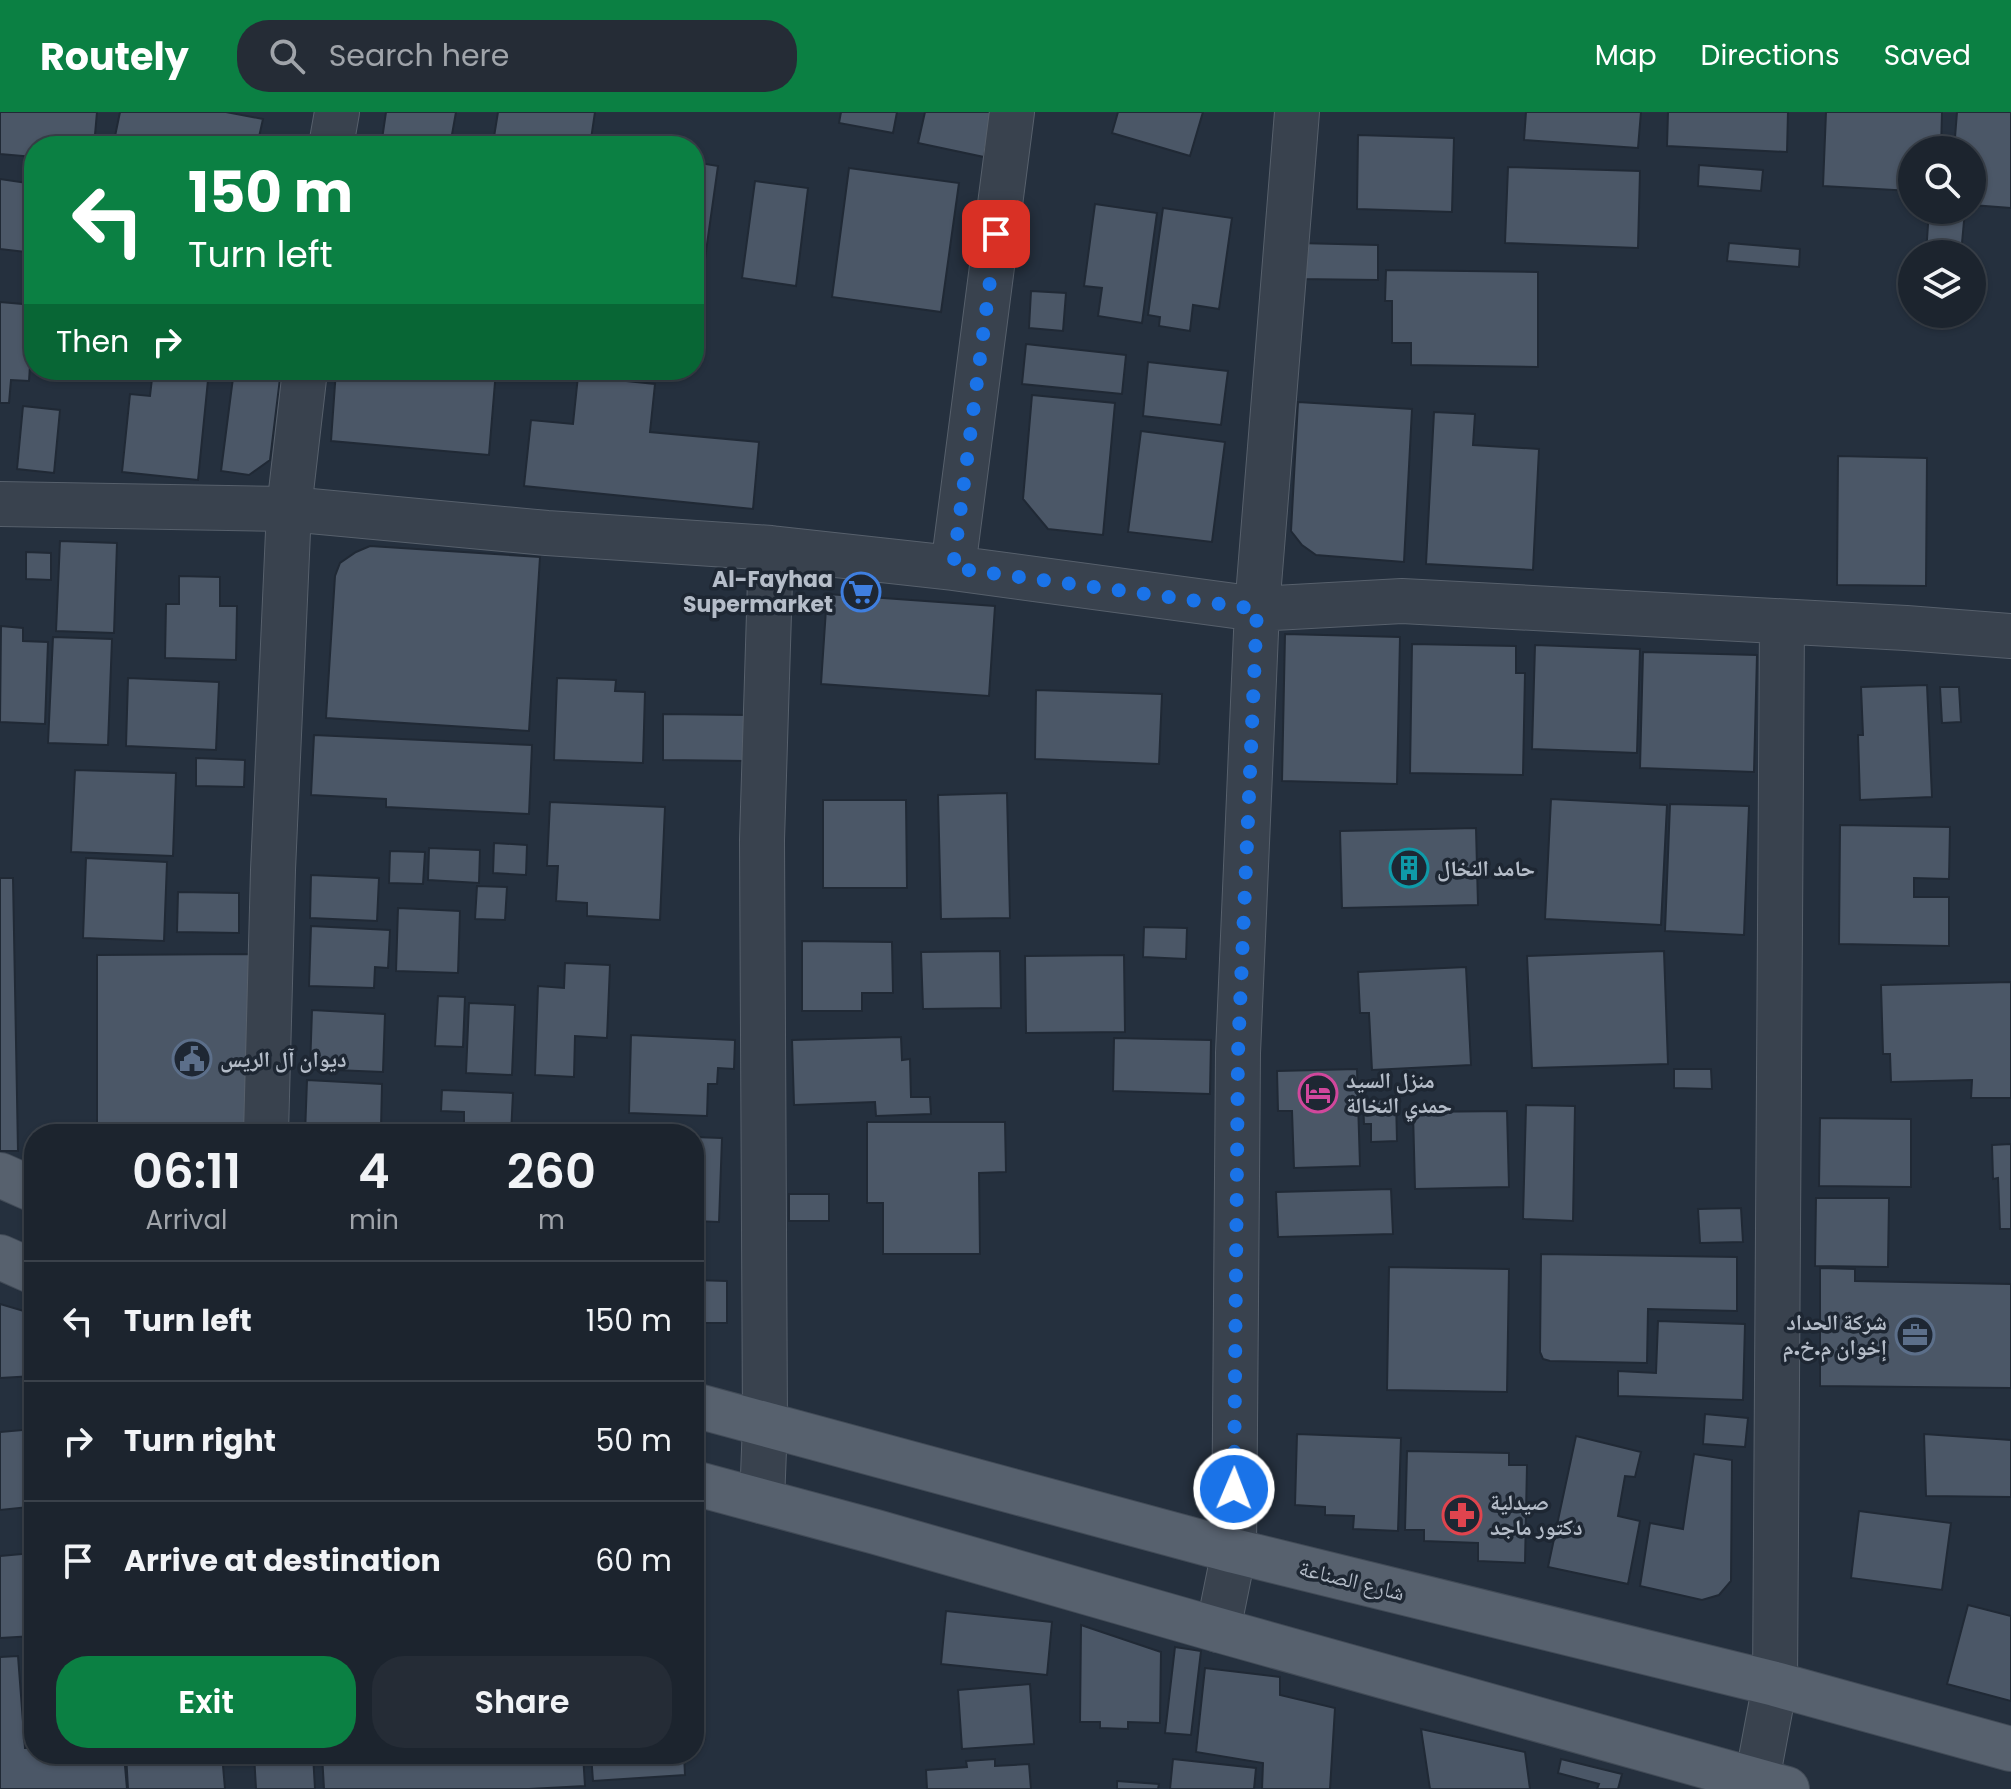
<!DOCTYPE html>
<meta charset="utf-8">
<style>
body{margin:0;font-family:Poppins,"Noto Naskh Arabic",sans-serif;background:#252c36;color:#f1f3f6;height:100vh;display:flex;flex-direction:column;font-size:30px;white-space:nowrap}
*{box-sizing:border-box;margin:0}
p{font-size:26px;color:#a0a4aa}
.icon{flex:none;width:44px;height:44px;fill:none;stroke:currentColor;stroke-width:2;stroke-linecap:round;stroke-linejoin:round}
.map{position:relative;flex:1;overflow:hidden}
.side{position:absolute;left:24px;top:1012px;width:680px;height:640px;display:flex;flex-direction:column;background:#1c242e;border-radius:32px;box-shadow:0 2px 6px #0004,0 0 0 2px #3a414a}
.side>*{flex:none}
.top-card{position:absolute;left:24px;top:24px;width:680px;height:244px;border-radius:32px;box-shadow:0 2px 6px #0004,0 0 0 2px #3a414a;background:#0b8043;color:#fff;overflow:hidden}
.tools{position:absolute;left:1898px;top:24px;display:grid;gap:16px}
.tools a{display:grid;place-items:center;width:88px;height:88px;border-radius:50%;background:#1c242e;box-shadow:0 2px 6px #0004,0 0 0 2px #3a414a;font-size:40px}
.pin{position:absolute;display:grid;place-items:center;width:68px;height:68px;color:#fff;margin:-34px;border-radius:16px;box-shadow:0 4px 12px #0006}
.me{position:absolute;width:88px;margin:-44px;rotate:1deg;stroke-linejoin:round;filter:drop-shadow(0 0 6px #0008)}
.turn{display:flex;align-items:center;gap:28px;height:168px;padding:0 32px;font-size:36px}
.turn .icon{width:104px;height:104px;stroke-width:2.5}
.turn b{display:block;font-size:56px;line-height:68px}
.then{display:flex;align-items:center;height:76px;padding:0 32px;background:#0003;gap:16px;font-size:30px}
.eta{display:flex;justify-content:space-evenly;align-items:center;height:136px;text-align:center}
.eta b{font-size:48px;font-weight:600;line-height:56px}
.cta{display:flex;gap:16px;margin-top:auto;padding:16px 32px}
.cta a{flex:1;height:92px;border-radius:32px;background:#0b8043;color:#fff;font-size:32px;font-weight:600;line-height:92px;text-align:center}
.cta a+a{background:#252c36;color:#f1f3f6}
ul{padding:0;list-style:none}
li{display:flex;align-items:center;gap:24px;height:120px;padding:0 32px;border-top:2px solid #3a414a}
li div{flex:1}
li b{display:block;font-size:30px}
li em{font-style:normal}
header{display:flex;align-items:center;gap:48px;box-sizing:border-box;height:112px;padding:0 40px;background:#0b8043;color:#fff}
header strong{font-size:38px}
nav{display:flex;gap:44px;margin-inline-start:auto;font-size:28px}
.search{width:560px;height:72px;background:#252c36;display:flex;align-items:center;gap:20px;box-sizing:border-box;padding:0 28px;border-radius:32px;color:#a0a4aa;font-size:30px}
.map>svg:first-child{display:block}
.building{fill:#4b5767;stroke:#202935;stroke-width:2}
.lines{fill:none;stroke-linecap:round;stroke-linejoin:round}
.minor-casing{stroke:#57606c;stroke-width:46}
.major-casing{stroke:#424b57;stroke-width:46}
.minor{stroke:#39424e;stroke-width:44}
.major{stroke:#57616e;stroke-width:44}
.route{stroke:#1a73e8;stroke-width:14;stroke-dasharray:0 25.2}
.labels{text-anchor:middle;stroke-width:7;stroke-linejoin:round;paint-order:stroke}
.poi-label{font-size:22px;font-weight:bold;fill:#b5bdc9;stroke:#1e2733;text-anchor:start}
.street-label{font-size:22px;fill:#b5bdc9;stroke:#1e2733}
</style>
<header>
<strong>Routely</strong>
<div class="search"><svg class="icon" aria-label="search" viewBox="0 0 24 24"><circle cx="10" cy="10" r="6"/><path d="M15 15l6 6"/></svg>Search here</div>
<nav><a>Map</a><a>Directions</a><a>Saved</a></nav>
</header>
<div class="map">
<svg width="2011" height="1677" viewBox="0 0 2011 1677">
<rect width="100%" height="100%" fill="#25303e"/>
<path class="building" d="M0,0H97L94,34H34V45L0,42Z
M120,0H226L263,7L257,34H259H113Z
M386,0H456L450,34H381Z
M498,0H595L590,34H521L493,31Z
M841,0H897L893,21L839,11Z
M925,0H992L984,45L918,31Z
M1118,0H1203L1190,44L1112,21Z
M1526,0H1641L1638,36L1524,28Z
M1668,0H1788L1787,40L1667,34Z
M1826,0H1942L1941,38H1912V79L1823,74Z
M1957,0H2011V96L1972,93V38H1954Z
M1358,23L1454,26L1452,100L1357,97Z
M694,50L718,54L701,175L694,174Z
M1699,53L1763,58L1761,79L1698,74Z
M1508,55L1640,59L1638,136L1505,131Z
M849,56L959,71L941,200L832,185Z
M0,67L34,72V141L0,137Z
M755,69L808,76L796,174L742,166Z
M1095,92L1157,101L1142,211L1098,204L1102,176L1084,174Z
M1163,96L1232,106L1219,197L1193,193L1190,219L1159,214L1160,205L1148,203Z
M1929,98H1965L1961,142H1926Z
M1298,131L1378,133V168L1297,167Z
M1729,131L1800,137L1799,155L1727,149Z
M1386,158L1538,160V255L1411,253V231H1392V189H1385Z
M1031,179L1066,181L1063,219L1029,216Z
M0,190L34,193L29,269L11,268L9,291H0Z
M1026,232L1126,243L1122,282L1022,272Z
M1148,250L1228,259L1221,313L1143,304Z
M153,258H209L198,368L122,360L130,282L150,284Z
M234,258H281L270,348L249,363L221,359Z
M336,258H496L489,343L331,329Z
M578,264L655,272L650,320L759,330L753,397L524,374L531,308L573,312Z
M1032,283L1115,291L1103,423L1048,417L1023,387Z
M1298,290L1412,297L1404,450L1316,443L1302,433L1291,419Z
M23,294L60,298L54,361L17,357Z
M1434,300L1475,302L1473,333L1539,337L1533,458L1426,452Z
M1141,319L1225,330L1212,430L1128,420Z
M1838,344L1927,346L1926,474L1837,473Z
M60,429L117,431L114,521L56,519Z
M370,434L540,445L529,619L326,606L335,464L340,451L356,440Z
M26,440L51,441V468L26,467Z
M179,464L220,465V494H237L236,548L165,546L166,492H179Z
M827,482L995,494L989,584L821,572Z
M1,514L23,516V529L48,530L45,612L0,610Z
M1285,522L1400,525L1397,672L1282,669Z
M53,525L112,527L108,633L48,631Z
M1412,532L1516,534V561H1525L1523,663L1410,661Z
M1535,533L1640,537L1637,641L1532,637Z
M1643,540L1757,543L1754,660L1640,656Z
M128,566L219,570L216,638L126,634Z
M557,566L616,568L615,579L645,580L643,651L554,648Z
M1927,573L1932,685L1860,688L1858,623H1863L1861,575Z
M1940,575H1959L1961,610L1942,611Z
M1036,578L1162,582L1159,652L1035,647Z
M663,602L748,603V649L663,648Z
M314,623L532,633L529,702L386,695V687L311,683Z
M196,646L245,648L244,675L196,674Z
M75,658L176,661L173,744L71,740Z
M1007,681L1010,806L941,807L938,683Z
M1551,687L1667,693L1661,813L1545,807Z
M823,688H906L907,776H823Z
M550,690L665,695L660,808L587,804V791L556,789L558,754H547Z
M1670,692L1749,694L1744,823L1665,819Z
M1840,713L1950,715L1949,767L1914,766V785H1949V834L1839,832Z
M1476,716L1478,793L1342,796L1340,719Z
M494,731L527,733L526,763L493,761Z
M429,736L480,738L479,771L428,768Z
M390,739L425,740L423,772L389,771Z
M86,746L167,750L164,829L83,826Z
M311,763L379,766L377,809L310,806Z
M0,766H13L18,1039H0Z
M477,774L507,775L505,808L475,807Z
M178,780L239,781V821L177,820Z
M398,796L460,799L458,861L396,859Z
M311,814L390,818L388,856L375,855L374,876L309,874Z
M1144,815L1187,816L1186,847L1143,845Z
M802,829L892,830L893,881H862V899H802Z
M1000,839L1001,896L923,897L921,840Z
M1664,839L1668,952L1532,956L1527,844Z
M250,842L252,1022H97V843Z
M1124,843L1125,920L1026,921L1025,844Z
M565,851L610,853L607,926L575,924L574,965L535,963L538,874L564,876Z
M1466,855L1471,953L1372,958L1369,901H1360L1358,860Z
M2011,870V986H1971L1972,968L1891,970L1890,942H1883L1881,873Z
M438,884L465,885L463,935L435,934Z
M469,891L515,893L512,963L466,961Z
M312,898L385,902L383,960L310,957Z
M631,923L735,928L734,957L718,956L717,972H708L707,1004L629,1001Z
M901,925L902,948L910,947L911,985H930L931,1002L876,1004L875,990L794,993L792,928Z
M1114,926L1211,928L1210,982L1113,979Z
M1357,957L1360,1054L1294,1056L1292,999H1278L1277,959Z
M1674,957H1711L1712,977L1674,976Z
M307,968L382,972L381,1016L350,1015V1022H305Z
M442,978L513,981L511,1022H464V1000L441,999Z
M1396,987L1397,1029L1371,1030V1012H1364L1363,988Z
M1526,993L1575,994L1573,1109L1523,1107Z
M1507,999L1509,1075L1415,1077L1413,1000Z
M1820,1006L1911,1007V1075L1819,1074Z
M867,1010H1005L1006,1060L979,1061L980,1142H883V1091H867Z
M694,1025L722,1026L719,1110L694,1109Z
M2011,1032V1117H2000L1998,1066L1993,1067L1992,1033Z
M1391,1077L1393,1122L1278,1125L1276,1080Z
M789,1082H829V1109H789Z
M1816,1086H1889L1888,1155L1815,1154Z
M1741,1096L1743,1130L1700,1131L1698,1097Z
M1541,1142L1737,1145V1199L1648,1197L1647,1251L1550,1249L1543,1247L1540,1240Z
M1389,1155L1509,1157L1507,1280L1387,1278Z
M1820,1156L1855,1157V1169L2011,1172V1276L1820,1274Z
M694,1168L727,1169V1211H694Z
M0,1192L34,1202V1264L0,1266Z
M1658,1209L1745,1212L1743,1288L1618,1284V1259L1656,1261Z
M1705,1302L1748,1306L1745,1335L1703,1332Z
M34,1317V1524L0,1526V1444L32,1441L28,1395L0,1398V1320Z
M1297,1322L1401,1326L1398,1419L1353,1417L1354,1404L1325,1403V1395L1295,1393Z
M1924,1322L2011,1328V1385L1926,1384Z
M1576,1324L1641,1340L1635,1365L1625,1364L1618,1404L1640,1409L1628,1472L1548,1455Z
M1407,1339L1509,1341V1353H1527L1525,1451L1478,1449V1431L1424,1429V1418H1405Z
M1694,1342L1732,1348L1731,1469L1719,1483L1702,1488L1640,1474L1650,1411L1683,1417Z
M1859,1399L1951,1411L1942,1478L1851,1466Z
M694,1453L705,1627L694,1628Z
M1968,1493L2011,1504V1589L1947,1572Z
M946,1499L1052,1510L1047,1563L941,1552Z
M1081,1513L1161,1540L1160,1611L1128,1610V1617L1100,1616V1610H1080Z
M1175,1535L1201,1539L1191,1623L1165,1621Z
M18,1544L25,1636H34V1642H124L127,1677H0V1545Z
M1205,1556L1280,1565V1583L1335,1596L1330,1677H1262L1263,1651L1196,1640Z
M1030,1572L1034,1632L962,1637L958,1578Z
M1421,1617L1525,1640L1530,1677H1430Z
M126,1642H222L225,1677H128Z
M254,1642H313L315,1677H256Z
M322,1642H583L585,1674L529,1677H324Z
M591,1642H684L685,1663L593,1669Z
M995,1647V1654L1029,1652L1031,1677H927L926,1658L967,1655L966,1649Z
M1173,1647L1256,1656L1254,1677H1170Z
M1561,1647L1622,1662L1618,1677H1597L1599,1672L1558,1661Z
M1117,1669L1159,1672L1158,1677H1117Z"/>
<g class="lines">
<g class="minor-casing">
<path id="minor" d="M331,34L337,0
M0,392L289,397L547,421L771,436L953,456L1257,497L1402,489L1906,516L2011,524
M953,456L1012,0
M266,1022L273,758L289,397L305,258
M762,1389L765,1312L762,728L771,436
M1218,1518L1234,1439L1238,941L1257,497L1297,0
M1757,1668L1775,1572L1782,510"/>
</g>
<g class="major-casing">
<path id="major" d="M0,1063L34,1078
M0,1145L34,1160
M694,1293L1234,1439L1775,1572L2011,1637
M694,1371L876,1420L1218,1518L1787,1677"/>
</g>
<use href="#minor" class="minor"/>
<use href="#major" class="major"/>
</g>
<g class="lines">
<path class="route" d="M996,122L953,456L1257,497L1238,941L1234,1377"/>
</g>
<defs>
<g id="supermarket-ring" transform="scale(2)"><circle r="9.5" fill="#1e2733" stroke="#3f7fe0" stroke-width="1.5"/><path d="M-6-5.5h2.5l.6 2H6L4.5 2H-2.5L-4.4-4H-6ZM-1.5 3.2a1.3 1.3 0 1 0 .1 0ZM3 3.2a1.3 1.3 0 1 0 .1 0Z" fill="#3f7fe0"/></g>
<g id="building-ring" transform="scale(2)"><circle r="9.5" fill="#1e2733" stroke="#0f9aa8" stroke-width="1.5"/><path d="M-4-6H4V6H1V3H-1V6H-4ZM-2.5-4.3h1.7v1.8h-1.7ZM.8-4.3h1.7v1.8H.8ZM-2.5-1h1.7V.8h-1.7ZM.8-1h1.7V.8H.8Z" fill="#0f9aa8"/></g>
<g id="civic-ring" transform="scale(2)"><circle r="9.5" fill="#1e2733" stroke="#5c6f8a" stroke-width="1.5"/><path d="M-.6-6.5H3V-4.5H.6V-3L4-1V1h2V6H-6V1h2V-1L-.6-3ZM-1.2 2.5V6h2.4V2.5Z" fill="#5c6f8a"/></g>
<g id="hotel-ring" transform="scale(2)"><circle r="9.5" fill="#1e2733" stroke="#d1479c" stroke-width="1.5"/><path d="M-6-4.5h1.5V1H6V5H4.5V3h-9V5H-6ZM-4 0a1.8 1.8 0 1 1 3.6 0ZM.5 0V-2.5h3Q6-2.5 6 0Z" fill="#d1479c"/></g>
<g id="office-ring" transform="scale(2)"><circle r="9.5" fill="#1e2733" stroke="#5c6f8a" stroke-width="1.5"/><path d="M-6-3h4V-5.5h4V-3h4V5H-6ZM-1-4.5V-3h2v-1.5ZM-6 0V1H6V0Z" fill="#5c6f8a"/></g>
<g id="pharmacy-ring" transform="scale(2)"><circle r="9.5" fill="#1e2733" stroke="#e0444e" stroke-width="1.5"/><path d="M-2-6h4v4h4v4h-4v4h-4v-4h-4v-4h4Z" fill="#e0444e"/></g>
</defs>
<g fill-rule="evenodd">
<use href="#supermarket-ring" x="861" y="480"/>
<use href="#building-ring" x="1409" y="756"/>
<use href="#civic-ring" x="192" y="947"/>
<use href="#hotel-ring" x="1318" y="981"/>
<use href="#office-ring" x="1915" y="1223"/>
<use href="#pharmacy-ring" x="1462" y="1403"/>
</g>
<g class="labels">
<g class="poi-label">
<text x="833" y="475" text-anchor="end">Al-Fayhaa<tspan x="833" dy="25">Supermarket</tspan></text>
<text x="1437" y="764">حامد النخال</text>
<text x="220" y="955">ديوان آل الريس</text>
<text x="1346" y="976">منزل السيد<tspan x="1346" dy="25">حمدي النخالة</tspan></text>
<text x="1887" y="1218" text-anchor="end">شركة الحداد<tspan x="1887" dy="25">إخوان م.خ.م</tspan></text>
<text x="1490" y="1398">صيدلية<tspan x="1490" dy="25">دكتور ماجد</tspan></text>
</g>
<g class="street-label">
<text transform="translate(1352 1468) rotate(14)" y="8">شارع الصناعة</text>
</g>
</g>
</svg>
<div class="tools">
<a><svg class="icon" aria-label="search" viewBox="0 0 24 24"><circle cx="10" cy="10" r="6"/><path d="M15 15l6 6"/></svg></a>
<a><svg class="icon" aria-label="layers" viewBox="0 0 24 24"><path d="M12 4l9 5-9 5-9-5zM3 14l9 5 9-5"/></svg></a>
</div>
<div class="pin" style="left:996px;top:122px;background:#d93025"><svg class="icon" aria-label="arrive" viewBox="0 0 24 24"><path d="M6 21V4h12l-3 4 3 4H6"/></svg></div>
<svg class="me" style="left:1234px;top:1377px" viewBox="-20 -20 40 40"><circle r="17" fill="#1a73e8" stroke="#fff" stroke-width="3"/><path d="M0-11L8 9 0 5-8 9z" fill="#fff"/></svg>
<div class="top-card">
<div class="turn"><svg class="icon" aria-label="left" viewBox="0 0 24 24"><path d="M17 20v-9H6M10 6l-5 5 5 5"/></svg><div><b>150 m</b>Turn left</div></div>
<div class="then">Then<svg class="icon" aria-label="right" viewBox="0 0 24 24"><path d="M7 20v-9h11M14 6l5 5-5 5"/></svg></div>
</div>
<section class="side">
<div class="eta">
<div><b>06:11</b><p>Arrival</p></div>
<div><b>4</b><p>min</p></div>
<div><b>260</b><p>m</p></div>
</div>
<ul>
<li><svg class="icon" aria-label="left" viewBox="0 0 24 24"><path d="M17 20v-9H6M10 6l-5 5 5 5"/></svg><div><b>Turn left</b></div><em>150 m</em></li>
<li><svg class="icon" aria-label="right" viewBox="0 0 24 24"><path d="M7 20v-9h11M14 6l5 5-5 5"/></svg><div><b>Turn right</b></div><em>50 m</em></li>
<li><svg class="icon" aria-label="arrive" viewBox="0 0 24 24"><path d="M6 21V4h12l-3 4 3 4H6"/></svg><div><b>Arrive at destination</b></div><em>60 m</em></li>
</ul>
<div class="cta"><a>Exit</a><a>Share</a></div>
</section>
</div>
